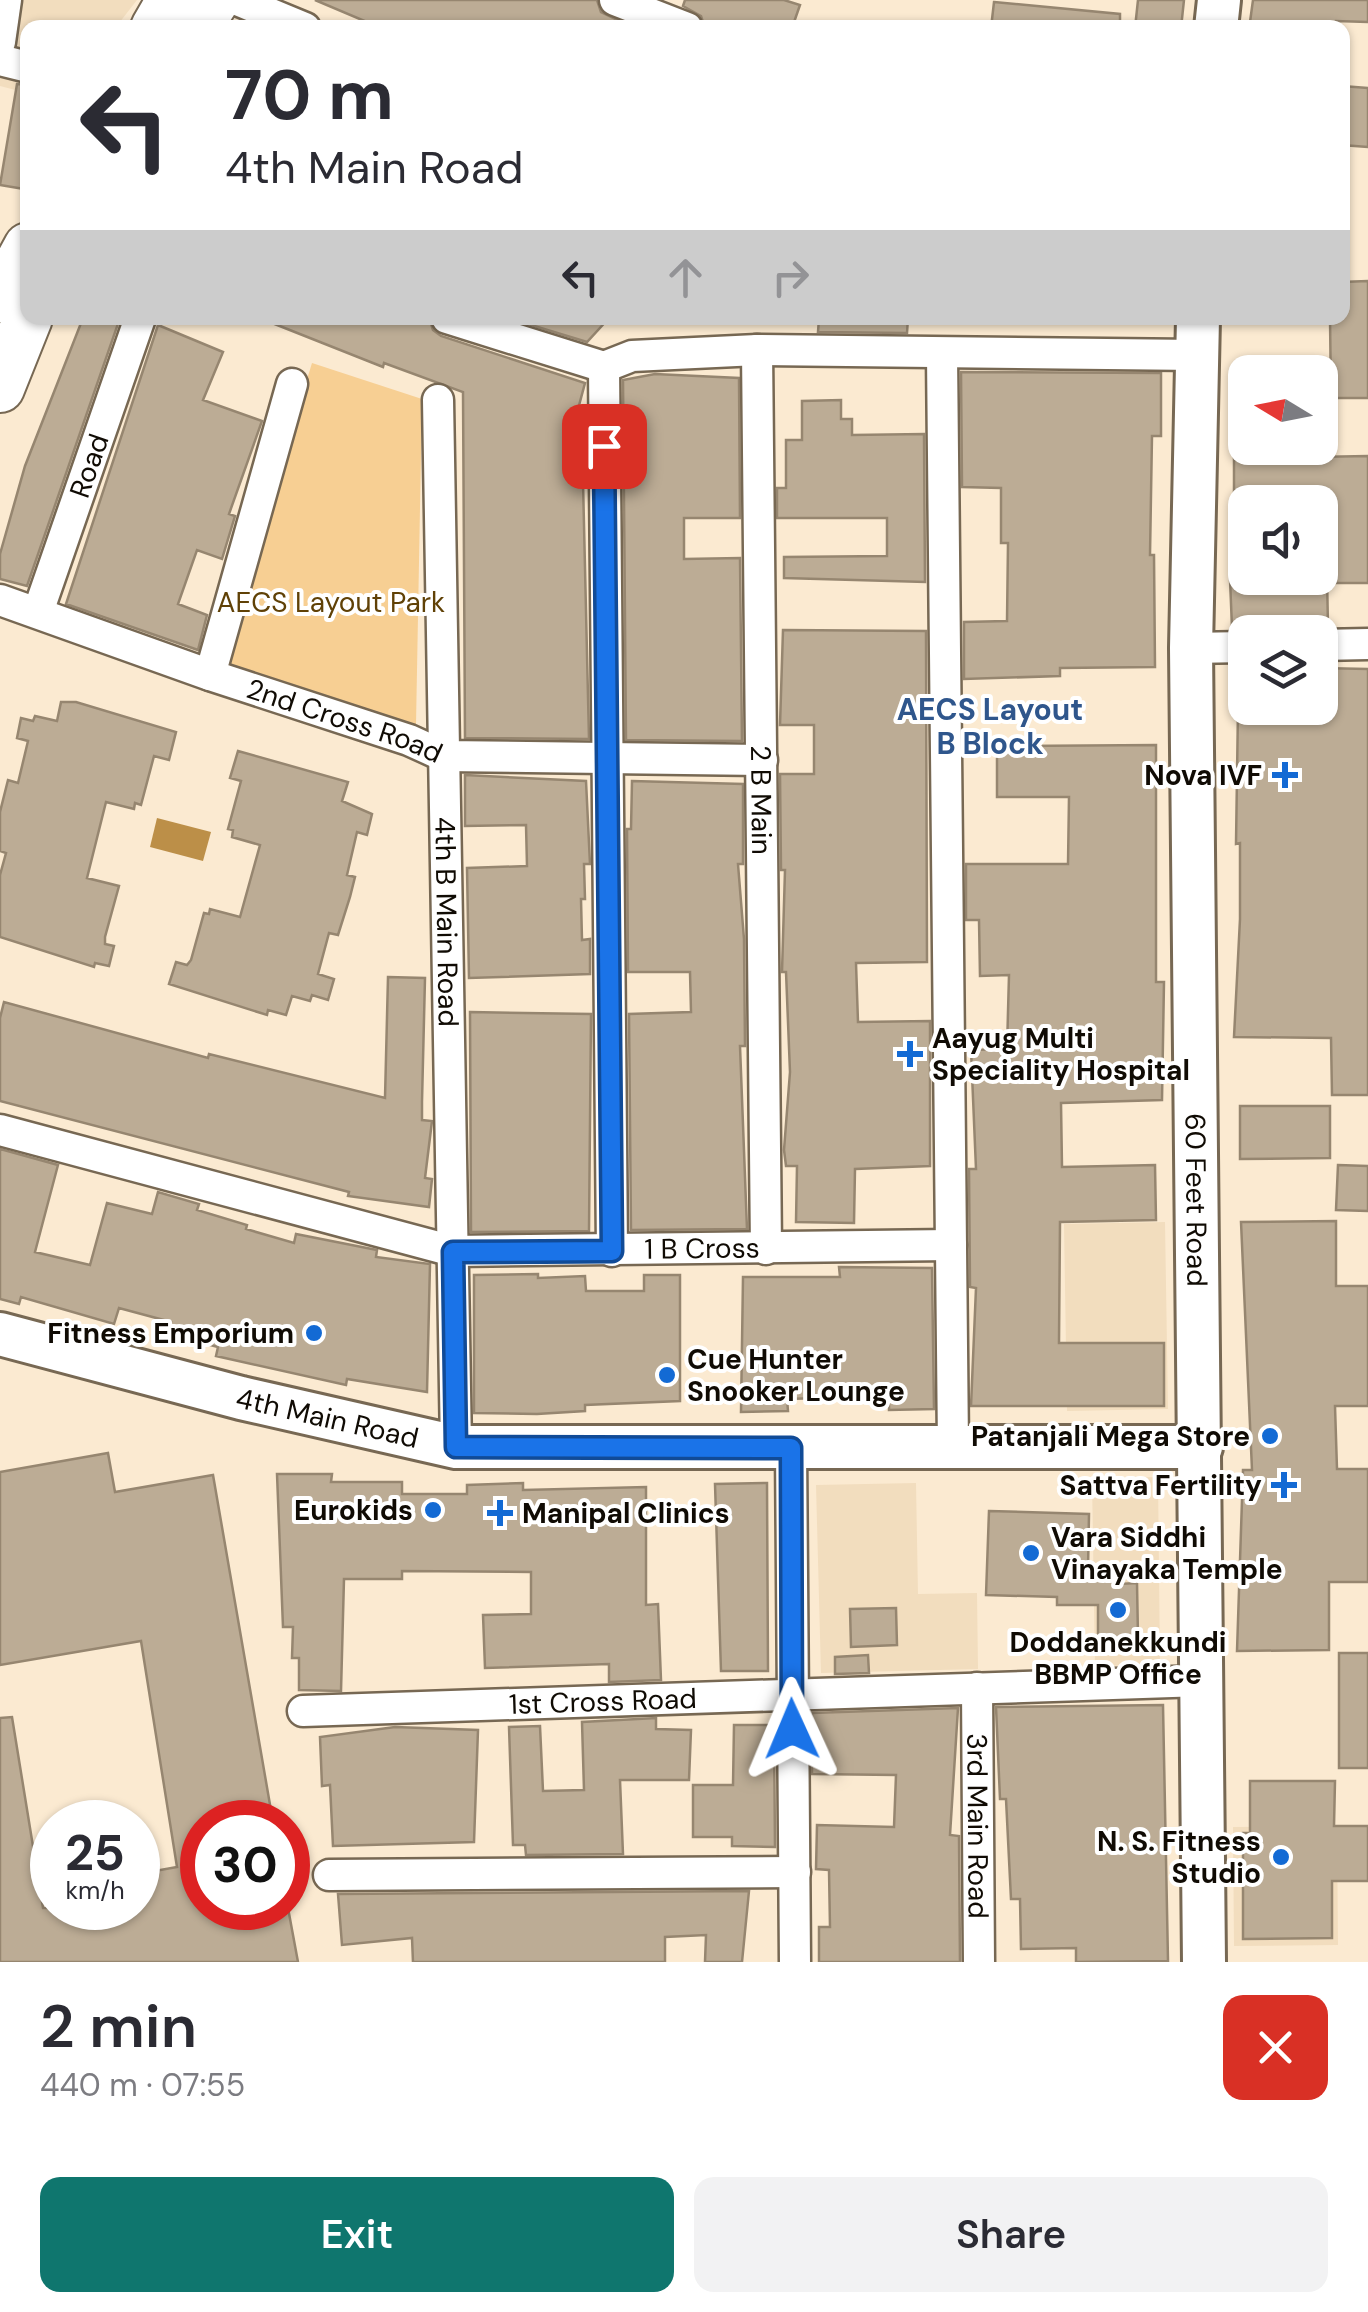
<!DOCTYPE html>
<meta charset="utf-8">
<style>
body{margin:0;font-family:"DM Sans",sans-serif;background:#f2f2f3;color:#2b2b33;height:100vh;display:flex;flex-direction:column;font-size:38px;white-space:nowrap}
*{box-sizing:border-box;margin:0}
p{font-size:32px;color:#7c7c81}
.icon{flex:none;width:55px;height:55px;fill:none;stroke:currentColor;stroke-width:2;stroke-linecap:round;stroke-linejoin:round}
.map{position:relative;height:1962px;overflow:hidden}
.drawer{display:flex;flex-direction:column;background:#fff;flex:1}
.drawer>*{flex:none}
.guide{position:absolute;left:20px;top:20px;width:1330px;height:305px;border-radius:20px;box-shadow:0 2px 8px #0004;background:#fff;color:#2b2b33;overflow:hidden}
.needle{width:65px;rotate:280deg}
.tools{position:absolute;left:1228px;top:355px;display:grid;gap:20px}
.tools a{display:grid;place-items:center;width:110px;height:110px;border-radius:20px;background:#fff;box-shadow:0 2px 8px #0004;font-size:50px}
.speed{position:absolute;left:30px;top:1800px;display:flex;gap:20px;font-size:50px;font-weight:700;text-align:center}
.speed>*{display:grid;place-content:center;width:130px;height:130px;border-radius:50%;background:#fff;box-shadow:0 2px 8px #0004;line-height:1}
.speed small{font-size:25px;font-weight:400}
.speed .limit{border:15px solid #d22;background:#fff;color:#111}
.pin{position:absolute;display:grid;place-items:center;width:85px;height:85px;color:#fff;margin:-42px;border-radius:20px;box-shadow:0 5px 15px #0006}
.me{position:absolute;width:110px;margin:-55px;rotate:359deg;stroke-linejoin:round;filter:drop-shadow(0 0 8px #0008)}
.turn{display:flex;align-items:center;gap:35px;height:210px;padding:0 40px;font-size:45px}
.turn .icon{width:130px;height:130px;stroke-width:2.5}
.turn b{display:block;font-size:70px;line-height:85px}
.lanes{display:flex;align-items:center;height:95px;padding:0 40px;background:#0003;justify-content:center;gap:50px;direction:ltr}
.lanes .off{opacity:.35}
.round{display:grid;place-items:center;flex:none;width:105px;height:105px;border-radius:20px;background:#f2f2f3}
.head{display:flex;align-items:center;justify-content:space-between;height:170px;padding:0 40px}
h1{font-size:60px;font-weight:600;line-height:75px}
.cta{display:flex;gap:20px;margin-top:auto;padding:20px 40px}
.cta a{flex:1;height:115px;border-radius:20px;background:#0f766e;color:#fff;font-size:40px;font-weight:600;line-height:115px;text-align:center}
.cta a+a{background:#f2f2f3;color:#2b2b33}
.map>svg:first-child{display:block}
.built{fill:#f2ddbe}
.green{fill:#f7cf93}
.water{fill:#bc8f48}
.building{fill:#bcac95;stroke:#968670;stroke-width:2.5}
.lines{fill:none;stroke-linecap:round;stroke-linejoin:round}
.street-casing{stroke:#776853;stroke-width:35}
.secondary-casing{stroke:#776853;stroke-width:48}
.primary-casing{stroke:#776853;stroke-width:52}
.street{stroke:#fff;stroke-width:30}
.secondary{stroke:#fff;stroke-width:42}
.primary{stroke:#fff;stroke-width:48}
.route-casing{stroke:#114b97;stroke-width:25}
.route{stroke:#1a73e8;stroke-width:18}
.poi-dot{fill:#136ad4;stroke:#fff;stroke-width:4}
.labels{text-anchor:middle;stroke-width:8;stroke-linejoin:round;paint-order:stroke}
.street-label{font-size:28px;fill:#100b04;stroke:#fff}
.park-label{font-size:28px;fill:#604106;stroke:#fff}
.poi-label{font-size:28px;font-weight:bold;fill:#100b04;stroke:#fff;text-anchor:end}
.neighbourhood-label{font-size:30px;font-weight:bold;fill:#2f568c;stroke:#fff}
</style>
<div class="map">
<svg width="1368" height="1962" viewBox="0 0 1368 1962">
<rect width="100%" height="100%" fill="#fbead1"/>
<path class="built" d="M23,0H137L116,27L28,28L27,93L0,86V18L20,24Z
M1165,1222L1168,1409L1067,1411L1064,1224Z
M1158,1477L1160,1665L1095,1666L1092,1479Z
M916,1483L918,1594L977,1593L978,1669L821,1673L816,1485Z
M1337,1826L1338,1945L1234,1946L1233,1827Z"/>
<path class="green" d="M312,363L422,399L416,725L220,663Z"/>
<path class="water" d="M157,818L211,832L203,861L150,847Z"/>
<path class="building" d="M315,0H597L601,12L634,28H381Z
M685,0H784L800,5L792,28H705L701,16L683,6Z
M1138,0H1184L1181,28H1135Z
M1253,0H1368V22L1336,21V28H1296L1250,22Z
M994,2L1120,14V28H991Z
M17,84L28,85L24,189L0,185Z
M1342,86L1368,88V147L1342,145Z
M1368,281V398H1331L1330,318H1342V282Z
M83,318H120L27,586L0,579V554L25,466Z
M508,318H609L587,342Z
M819,318H908L907,333L818,332Z
M262,319L429,318L433,330L441,336L585,383L570,439H582L589,739L465,738L463,392L384,363L383,367Z
M158,325L223,352L203,400L262,421L229,514L235,516L222,559L197,550L178,604L207,615L198,650L66,604Z
M961,372L1161,373V436H1152L1150,555H1154L1155,667L1060,668V676L964,679V622L1007,621L1008,543H1001V488L962,487Z
M655,374L739,378L740,518H684V559L740,558L742,741L626,740L623,380Z
M841,400V419H852V435L924,434L925,582L784,578V557L887,556V518H777V488H786V440H802V401Z
M1248,448H1316L1315,457L1368,456V583H1334V517L1320,513V502H1234V458H1247Z
M1320,577H1327L1328,626L1307,632L1232,628L1230,579Z
M783,630L926,631L927,962L856,963L858,1022L930,1021V1166L855,1169L854,1223L796,1222L797,1166H786L784,1150L790,1072L786,972H782L785,870H781L780,774H814V725H780Z
M1320,668L1368,669V1095H1332L1331,1038L1234,1037L1240,919V843L1236,844L1238,708H1320Z
M61,702H76L176,732L169,760L154,756L141,805L135,803L134,809L106,802L87,878L119,886L105,937V944L114,946L109,966L95,963L94,967L0,937V875L6,853L0,851V812L8,780L18,783L28,741L17,738L21,718L33,721L35,716L57,721Z
M1156,745V982H1164L1162,1100L1061,1103L1062,1167L1155,1165L1156,1220L1060,1222L1059,1343H1164V1406H971L976,1288L970,1287L969,1169H976L971,1050L1007,1049L1009,975L980,976L979,920H966V864H1068L1069,797H997V746Z
M238,751L348,782L342,801L372,814L367,835L357,832L347,875L355,877L350,897L338,935L329,933L318,974L334,979L328,1000L312,995L310,1001L292,996L286,1015L268,1010L267,1015L169,984L176,962L187,965L191,960L204,913L209,914L210,909L240,917L260,845L232,837L233,830L228,829L241,781L230,778Z
M465,775L586,781L590,864H584L585,899H581L582,940L590,939V974L469,978L467,868L527,866L526,825L465,826Z
M632,781L743,784V864H738L744,939L745,1046H740L747,1229L631,1230L629,1014L691,1012L690,972H628L627,829H631Z
M388,977L425,978L422,1102V1120L432,1121L425,1178L432,1179L429,1207L348,1196L349,1192L0,1101V1018L4,1002L208,1058L209,1054L385,1098Z
M470,1012L591,1014L589,1231L471,1232Z
M1240,1106H1330V1158L1240,1159Z
M0,1149L58,1165L35,1252L90,1265L107,1203L152,1214L158,1192L199,1204L197,1210L247,1225L246,1229L294,1243L296,1234L377,1250L376,1257L430,1264L427,1392L347,1379L346,1385L216,1356L218,1347L168,1334L171,1322L119,1308L114,1324L21,1297L19,1304L0,1299Z
M1338,1165L1368,1166V1211L1336,1210Z
M1336,1221V1286H1368V1406H1335L1337,1469H1368V1582H1329V1650L1237,1651L1243,1470H1252L1241,1222Z
M839,1267L932,1268L934,1409L889,1410V1396L787,1399L788,1411L741,1412L743,1277H840Z
M538,1274V1278L585,1276L586,1291H644V1275H680V1401L585,1405V1411L537,1414L474,1413V1275Z
M108,1453L115,1492L213,1475L273,1822H202V1908H288L298,1962H0V1718L12,1717L43,1908H138V1874L177,1867L141,1641L0,1665V1472Z
M277,1474H332L331,1482H402V1494H467V1485L523,1483V1490L646,1487V1605L658,1604L661,1680L609,1682V1664L485,1668L483,1615L531,1614V1572L402,1571V1579H344L341,1691L299,1690V1658H292L293,1627H283Z
M767,1483L768,1671H721L715,1484Z
M989,1511L1089,1514L1088,1570L1118,1569L1119,1584L1137,1583L1138,1637L1098,1638V1605H1057V1597L986,1595Z
M896,1608L897,1645L851,1647L850,1609Z
M1339,1653H1368V1768H1339Z
M868,1655L869,1673L835,1674V1657Z
M1163,1705L1168,1961L1076,1962V1948L1021,1949L1020,1899H1011L1006,1799H1000L996,1707Z
M958,1708L950,1835L959,1836L960,1962H819V1927H830L829,1870L816,1869L817,1825L894,1827L896,1775L812,1774V1713Z
M656,1718V1729L691,1730L689,1780H620L623,1854L526,1855L525,1845H513L509,1727L540,1726L543,1791L584,1790L582,1722Z
M734,1725H774L775,1847L732,1846V1837H693V1785H733Z
M395,1727L478,1730L474,1842L333,1846L330,1785L322,1786L320,1737Z
M1250,1781H1335L1334,1826H1368V1881H1332V1938L1243,1939V1833H1250Z
M749,1891L742,1962H705L706,1935L665,1937V1962H413L412,1938L342,1945L338,1894Z"/>
<g class="lines">
<g class="street-casing">
<g id="street">
<path d="M237,0L305,28"/>
<path d="M615,0L687,28"/>
<path d="M0,42L6,0"/>
<path d="M0,60L28,67"/>
<path d="M447,318L604,367"/>
<path id="s1" d="M757,350L766,1249"/>
<path d="M942,355L953,1446"/>
<path d="M604,367L612,1251"/>
<path d="M604,367L632,356L757,350L1197,355"/>
<path id="s2" d="M438,400L456,1447"/>
<path id="s3" d="M0,600L210,675L409,740L444,756L762,760"/>
<path id="s4" d="M38,612L140,318"/>
<path d="M1320,645L1368,644"/>
<path d="M1191,648L1245,647"/>
<path d="M210,675L292,384"/>
<path id="s5" d="M0,1130L453,1251L951,1245"/>
<path d="M791,1448L795,1962"/>
<path id="s6" d="M977,1688L979,1962"/>
<path id="s7" d="M303,1711L1202,1681"/>
<path d="M329,1875L795,1872"/>
</g>
</g>
<g class="secondary-casing">
<g id="secondary">
<path d="M1216,28L1219,0"/>
<path id="s8" d="M1198,318L1191,648L1204,1962"/>
<path id="s9" d="M0,1334L241,1398L456,1447H1201"/>
</g>
</g>
<g class="primary-casing">
<path id="primary" d="M155,28L171,0
M197,28L215,0
M0,298L28,247
M0,388L28,318"/>
</g>
<use href="#street" class="street"/>
<use href="#secondary" class="secondary"/>
<use href="#primary" class="primary"/>
</g>
<g class="lines">
<g class="route-casing">
<path id="route" d="M604,446L612,1251L453,1252L456,1447L791,1448L792,1729"/>
</g>
<use href="#route" class="route"/>
</g>
<g class="poi-dot">
<path d="M1280 760h10v10h10v10h-10v10h-10v-10h-10v-10h10z"/>
<path d="M905 1039h10v10h10v10h-10v10h-10v-10h-10v-10h10z"/>
<circle cx="314" cy="1333" r="10"/>
<circle cx="667" cy="1375" r="10"/>
<circle cx="1270" cy="1436" r="10"/>
<path d="M1279 1470h10v10h10v10h-10v10h-10v-10h-10v-10h10z"/>
<circle cx="433" cy="1510" r="10"/>
<path d="M495 1498h10v10h10v10h-10v10h-10v-10h-10v-10h10z"/>
<circle cx="1031" cy="1553" r="10"/>
<circle cx="1118" cy="1610" r="10"/>
<circle cx="1281" cy="1857" r="10"/>
</g>
<g class="labels">
<g class="street-label">
<text dy="10" stroke="none"><textPath href="#s4" startOffset="155">Road</textPath></text>
<text dy="10" stroke="none"><textPath href="#s3" startOffset="365">2nd Cross Road</textPath></text>
<text dy="10" stroke="none"><textPath href="#s1" startOffset="450">2 B Main</textPath></text>
<text dy="10" stroke="none"><textPath href="#s2" startOffset="522">4th B Main Road</textPath></text>
<text dy="10" stroke="none"><textPath href="#s8" startOffset="882">60 Feet Road</textPath></text>
<text dy="10" stroke="none"><textPath href="#s5" startOffset="718">1 B Cross</textPath></text>
<text dy="10" stroke="none"><textPath href="#s9" startOffset="338">4th Main Road</textPath></text>
<text dy="10" stroke="none"><textPath href="#s7" startOffset="300">1st Cross Road</textPath></text>
<text dy="10" stroke="none"><textPath href="#s6" startOffset="138">3rd Main Road</textPath></text>
</g>
<g class="park-label">
<text x="331" y="612">AECS Layout Park</text>
</g>
<g class="poi-label">
<text x="1262" y="785">Nova IVF</text>
<text x="932" y="1048" text-anchor="start">Aayug Multi<tspan x="932" dy="32">Speciality Hospital</tspan></text>
<text x="294" y="1343">Fitness Emporium</text>
<text x="687" y="1369" text-anchor="start">Cue Hunter<tspan x="687" dy="32">Snooker Lounge</tspan></text>
<text x="1250" y="1446">Patanjali Mega Store</text>
<text x="1262" y="1495">Sattva Fertility</text>
<text x="413" y="1520">Eurokids</text>
<text x="522" y="1523" text-anchor="start">Manipal Clinics</text>
<text x="1051" y="1547" text-anchor="start">Vara Siddhi<tspan x="1051" dy="32">Vinayaka Temple</tspan></text>
<text x="1118" y="1652" text-anchor="middle">Doddanekkundi<tspan x="1118" dy="32">BBMP Office</tspan></text>
<text x="1261" y="1851">N. S. Fitness<tspan x="1261" dy="32">Studio</tspan></text>
</g>
<g class="neighbourhood-label">
<text x="990" y="720">AECS Layout<tspan x="990" dy="34">B Block</tspan></text>
</g>
</g>
</svg>
<div class="tools">
<a><svg class="needle" viewBox="-14 -14 28 28"><path d="M0-13l5 13h-10z" fill="#e53935"/><path d="M0 13l5-13h-10z" fill="#7c7c81"/></svg></a>
<a><svg class="icon" aria-label="sound" viewBox="0 0 24 24"><path d="M4 9h4l5-4v14l-5-4H4zM17 9q2 3 0 6"/></svg></a>
<a><svg class="icon" aria-label="layers" viewBox="0 0 24 24"><path d="M12 4l9 5-9 5-9-5zM3 14l9 5 9-5"/></svg></a>
</div>
<div class="speed"><div>25<small>km/h</small></div><div class="limit">30</div></div>
<div class="pin" style="left:604px;top:446px;background:#d93025"><svg class="icon" aria-label="arrive" viewBox="0 0 24 24"><path d="M6 21V4h12l-3 4 3 4H6"/></svg></div>
<svg class="me" style="left:792px;top:1729px" viewBox="-20 -20 40 40"><path d="M0-17L14 15 0 8-14 15z" fill="#1a73e8" stroke="#fff" stroke-width="4"/></svg>
<div class="guide">
<div class="turn"><svg class="icon" aria-label="left" viewBox="0 0 24 24"><path d="M17 20v-9H6M10 6l-5 5 5 5"/></svg><div><b>70 m</b>4th Main Road</div></div>
<div class="lanes"><svg class="icon" aria-label="left" viewBox="0 0 24 24"><path d="M17 20v-9H6M10 6l-5 5 5 5"/></svg><svg class="icon off" aria-label="ahead" viewBox="0 0 24 24"><path d="M12 20V5M6 11l6-6 6 6"/></svg><svg class="icon off" aria-label="right" viewBox="0 0 24 24"><path d="M7 20v-9h11M14 6l5 5-5 5"/></svg></div>
</div>
</div>
<section class="drawer">
<div class="head"><div><h1>2 min</h1><p>440 m · 07:55</p></div><a class="round" style="background:#d93025;color:#fff"><svg class="icon" aria-label="close" viewBox="0 0 24 24"><path d="M6 6l12 12M18 6L6 18"/></svg></a></div>
<div class="cta"><a>Exit</a><a>Share</a></div>
</section>
